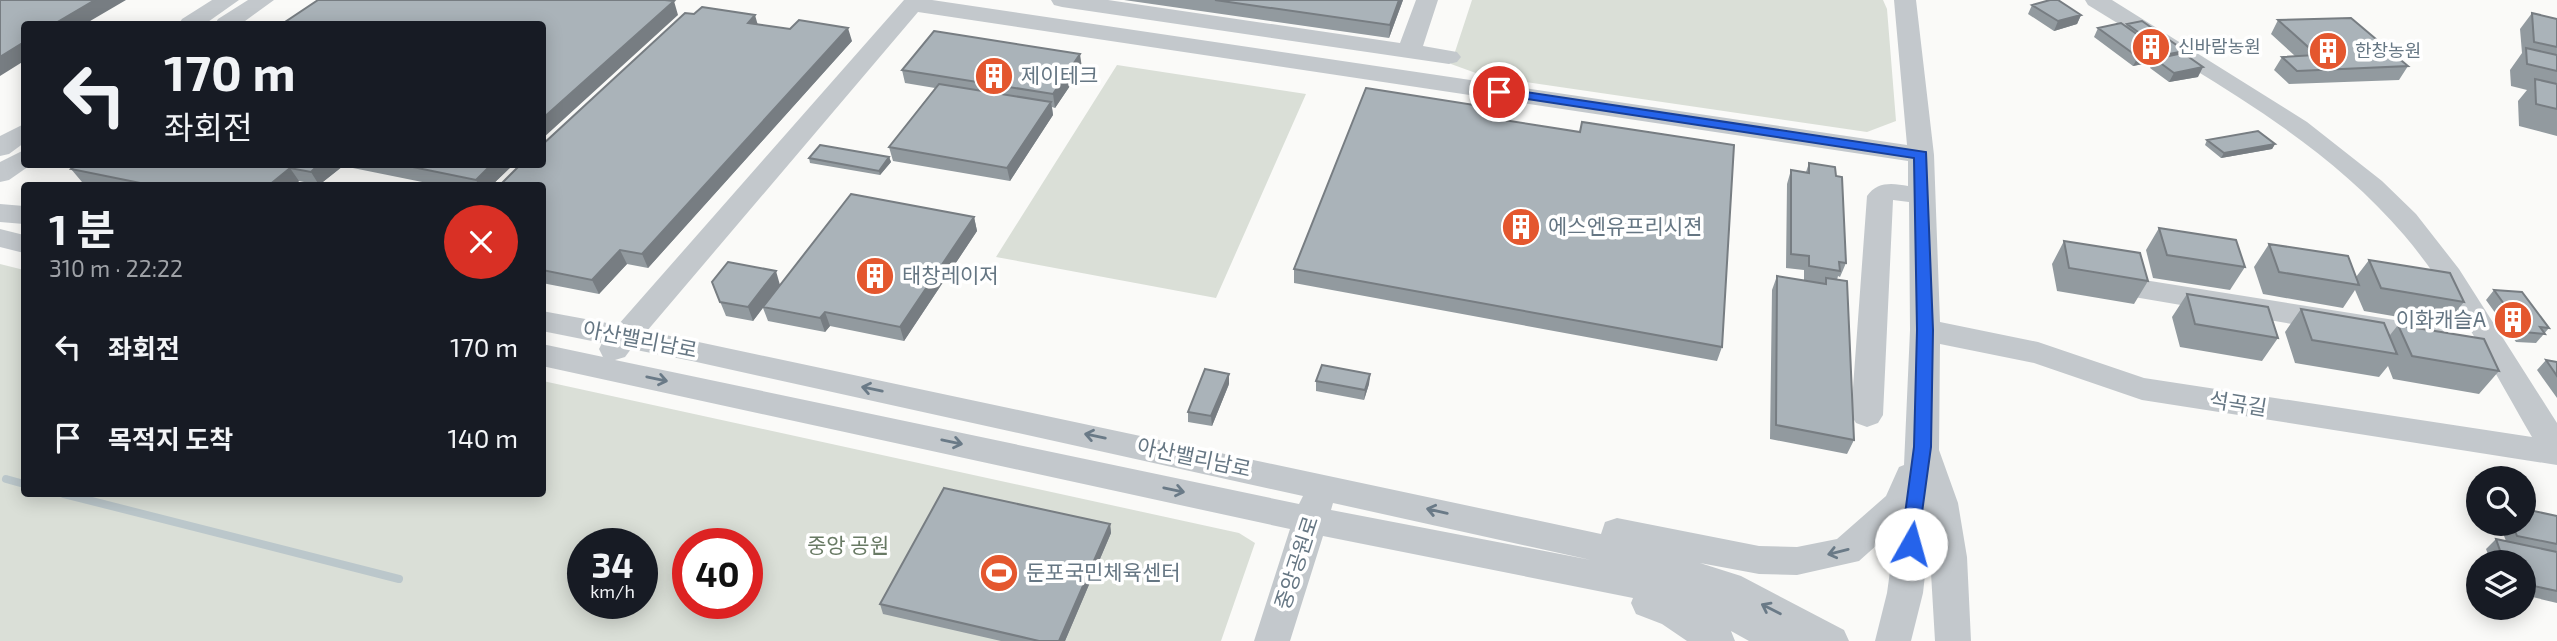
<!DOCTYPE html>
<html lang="ko">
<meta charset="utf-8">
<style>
body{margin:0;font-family:"Exo 2","Noto Sans KR",sans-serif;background:#242831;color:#f1f3f6;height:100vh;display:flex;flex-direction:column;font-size:26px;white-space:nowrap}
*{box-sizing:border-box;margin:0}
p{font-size:23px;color:#9ea1a6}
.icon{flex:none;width:38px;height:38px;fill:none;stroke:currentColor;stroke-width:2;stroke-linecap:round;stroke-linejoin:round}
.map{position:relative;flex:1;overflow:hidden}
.sheet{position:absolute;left:21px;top:182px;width:525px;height:315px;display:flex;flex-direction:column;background:#171b24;border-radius:7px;box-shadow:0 4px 18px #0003}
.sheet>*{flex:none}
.guide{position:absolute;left:21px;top:21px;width:525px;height:147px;border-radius:7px;box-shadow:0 4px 18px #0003;background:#171b24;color:#f1f3f6;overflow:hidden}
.fabs{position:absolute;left:2466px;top:466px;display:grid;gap:14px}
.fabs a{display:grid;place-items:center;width:70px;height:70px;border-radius:50%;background:#171b24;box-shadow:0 4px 18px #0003;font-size:35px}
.speed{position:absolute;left:567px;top:528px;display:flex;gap:14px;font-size:35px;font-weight:700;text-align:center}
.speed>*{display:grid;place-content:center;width:91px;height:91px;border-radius:50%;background:#171b24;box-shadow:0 4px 18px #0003;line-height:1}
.speed small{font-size:18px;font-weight:400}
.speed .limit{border:10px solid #d22;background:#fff;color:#111}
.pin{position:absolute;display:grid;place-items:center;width:60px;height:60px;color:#fff;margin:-30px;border:4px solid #fff;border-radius:50%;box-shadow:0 2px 7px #0007}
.me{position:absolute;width:77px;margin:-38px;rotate:7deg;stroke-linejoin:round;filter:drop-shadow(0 0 5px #0008)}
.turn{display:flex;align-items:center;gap:24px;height:147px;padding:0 28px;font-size:32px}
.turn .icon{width:91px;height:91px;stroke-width:2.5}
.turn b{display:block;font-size:49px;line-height:60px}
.round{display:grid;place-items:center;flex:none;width:74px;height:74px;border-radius:37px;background:#242831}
.summary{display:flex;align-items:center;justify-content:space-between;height:119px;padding:0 28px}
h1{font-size:42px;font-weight:700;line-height:52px}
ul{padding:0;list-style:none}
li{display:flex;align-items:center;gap:21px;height:91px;padding:0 28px}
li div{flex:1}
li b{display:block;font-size:26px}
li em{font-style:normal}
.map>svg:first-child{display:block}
.green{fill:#dadfd7;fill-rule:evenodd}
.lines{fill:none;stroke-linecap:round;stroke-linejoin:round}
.stream{stroke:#bbc7cb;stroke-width:8}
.minor{fill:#c3c8cc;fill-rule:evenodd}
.wall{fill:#929a9f}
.shaded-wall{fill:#777d82}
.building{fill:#aab3b9;stroke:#777d82;stroke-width:2}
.oneway{stroke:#6a7a87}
.route{fill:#2563eb;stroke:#184099;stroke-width:2}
.labels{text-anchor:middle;stroke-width:7;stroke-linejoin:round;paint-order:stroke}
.far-poi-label{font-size:18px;fill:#657683;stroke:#fff;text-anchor:start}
.poi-label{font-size:21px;fill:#657683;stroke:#fff;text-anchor:start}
.street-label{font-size:21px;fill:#657683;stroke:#fff}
.park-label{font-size:21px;fill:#687a64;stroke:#fff}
</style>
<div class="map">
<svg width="2557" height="641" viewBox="0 0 2557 641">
<rect width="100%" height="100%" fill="#fafaf8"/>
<path class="green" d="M1472,0H1883L1887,9L1896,121L1867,132L1484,76L1451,64Z
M1117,65L1306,94L1216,298L996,257Z
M0,264L24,270V494H542L543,381L1239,533L1255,543L1221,641H0ZM583,544H642V604H583ZM688,544H747V604H688Z"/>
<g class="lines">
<path class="stream" d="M6,479L24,484
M64,494L399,579"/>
<path class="minor" d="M212,0H239L205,24H179L182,19Z
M248,0H274L241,24H215L218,19Z
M904,0H932L1907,145L1894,0H1916L1934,155L1940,322L2038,342L2144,378L2532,437C2493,370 2454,294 2404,235C2319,135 2197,73 2088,5L2085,0H2112L2307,122L2382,181L2416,214L2459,269L2557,423V465L2142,400L2034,363L1940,344L1939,450L1958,503L1967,557L1971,641H1935L1929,539L1923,593L1911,641H1875L1887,593L1896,528L1859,561L1797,575L1759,574L1700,563L1741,576L1844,630L1849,641H1749L1731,631L1735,641H1687L1662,624L1636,614L1631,603L1633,598L1323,536L1290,641H1254L1290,529L542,366V344L608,358L603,357L599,349L602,343L542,331V311L618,325ZM918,12L1908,161V186C1893,183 1877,181 1867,196L1851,415L1856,423L1867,427L1878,423L1883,415L1893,200L1909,202L1910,330L1904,465L1899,467L1886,496L1837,539L1797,547L1759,546L1617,518L1605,522L1601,534L647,331ZM631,349L692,361L1303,496L1299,504L615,360L625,357ZM1333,503L1591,560L1331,510Z
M1051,0H1108L1400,43L1416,0H1438L1423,46L1457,52L1461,57L1457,62L1449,64L1062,7L1054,5Z
M24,124V143L9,154L0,156V136Z
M24,150V164H32L9,180L0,182V162Z
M0,204L24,206V224L0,222Z
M0,229L24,235V253L0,247Z
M2144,280L2432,326L2443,330L2447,337L2443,344L2432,348L2134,297L2129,290L2134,283Z"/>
</g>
<path class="wall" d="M1124,0H1403L1389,38Z
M2032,5L2081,15L2077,24L2054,31L2028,14Z
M2532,13L2557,19V136L2519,126L2518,101L2527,90L2511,86L2510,70L2522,53L2520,29Z
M2278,20L2408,66L2399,80L2289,84L2274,70L2282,57L2295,56L2271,34Z
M758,24L852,41L648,268L627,264L599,294L542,283V186Z
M2127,24L2183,53L2198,77L2169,82L2150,68L2153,62L2133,66L2094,37L2098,28L2126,26Z
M1082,68L1055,108L1052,107L1053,115L1010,181L893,161L889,147L935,88L905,83L902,70Z
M1486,118L1722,347L1717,361L1294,283V269Z
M2207,140L2275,144L2272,149L2221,158L2205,145Z
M889,157L891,162L880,175L810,163L809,158Z
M1809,163L1836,176L1846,263L1840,277L1838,276L1837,280L1854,440L1847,454L1770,439L1772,290L1777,276L1824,284L1804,280V270L1786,268L1787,184L1791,170L1806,172Z
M77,164H514L491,186H442L343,166L319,185L299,181L294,186H97L82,182L71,169Z
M974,217L977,231L904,341L830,326L825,332L768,321L763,308L753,321L726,316L712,282L780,284Z
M2159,228L2245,267L2230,290L2153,278L2146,250Z
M2064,241L2148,281L2134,304L2057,291L2052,264Z
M2269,244L2356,277L2369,260L2464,302L2445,325L2364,311L2355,290L2343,308L2263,294L2254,267Z
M2494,290L2549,328L2536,343L2516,342L2486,300Z
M2187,294L2278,338L2262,361L2180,347L2172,317Z
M2301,309L2390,335L2398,325L2499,371L2479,394L2393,379L2388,366L2379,377L2295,363L2285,332Z
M2546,360L2557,362V398L2537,370Z
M1370,374L1369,384L1364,400L1316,391V381Z
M1229,384L1212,426L1188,422V412Z
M2557,516V603L2524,595V562H2491L2486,549L2496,539L2506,541L2499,523H2524Z
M1110,524L1111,533L1065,641H1001L883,614L880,604Z"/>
<path class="shaded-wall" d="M95,0H126L85,24H54Z
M1399,0H1403L1389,38L1390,25Z
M674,1L678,15L542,139V119Z
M755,15L759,29L748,23Z
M2081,15L2077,24L2054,31L2058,21Z
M848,28L852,41L648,268L642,254Z
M24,42V61L0,76V57Z
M2162,52L2157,61L2155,59L2153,62L2133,66L2138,57Z
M1080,54L1082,68L1055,108L1053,94Z
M2203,67L2198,77L2169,82L2174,73Z
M1051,102L1053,115L1010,181L1007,168Z
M2275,144L2272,149L2221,158L2224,153Z
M889,157L891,162L880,175L879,171Z
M319,164H342L343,166L319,185L311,172Z
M492,164H514L491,186H479L476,180Z
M290,168L299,181L294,186H268Z
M974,217L977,231L904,341L900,327Z
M620,250L627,264L599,294L592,280Z
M776,271L780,285L753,321L748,307Z
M825,312L830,326L825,332L820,318Z
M1229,374V384L1212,426L1211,416Z
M1370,374L1369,384L1364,400L1365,390Z
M1110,524L1111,533L1065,641H1059Z"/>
<path class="building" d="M0,0H95L54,24H24V42L0,57Z
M318,0H665L674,1L542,119V24H282Z
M1215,0H1399L1390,25Z
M2050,0H2058L2081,15L2058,21L2032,5Z
M702,7L755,15L748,23L790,29L799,20L848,28L642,254L620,250L592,280L542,270V186H499L521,164H542V145L685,13L694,14Z
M2532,13L2557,19V47L2534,42Z
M2351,18L2408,66L2297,71L2282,57L2317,55L2278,20Z
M2142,21L2185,51L2169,54L2127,24Z
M2121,23L2162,52L2138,57L2098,28Z
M934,31L1080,54L1053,94L902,70Z
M2526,48L2557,55V71L2527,64Z
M2183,53L2203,67L2174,73L2155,59Z
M2535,79L2557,84V109L2536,104Z
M939,84L1051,102L1007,168L889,147Z
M1366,88L1487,107L1484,117L1580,132L1582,122L1734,145L1722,347L1294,269Z
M2258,131L2275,144L2224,153L2207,140Z
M820,145L889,157L879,171L809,158Z
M1809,163L1835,167L1836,176L1842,177L1846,263L1839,262L1840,271L1809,266V256L1791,254V170L1809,173Z
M77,164H319L311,172L290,168L268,186H155L71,169Z
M398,164H492L476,180Z
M851,194L974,217L900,327L825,312L820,318L763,307Z
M2159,228L2236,240L2245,267L2167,255Z
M2064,241L2140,253L2148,281L2069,268Z
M2269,244L2348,256L2359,285L2279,272Z
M2369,260L2450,273L2464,302L2381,288Z
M728,262L776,271L748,307L720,302L712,282Z
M1777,276L1826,284V278L1847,281L1854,440L1776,425Z
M2494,290L2522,292L2549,328L2540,327L2545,334L2524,332Z
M2187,294L2268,307L2278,338L2195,324Z
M2301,309L2384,323L2397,354L2312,340Z
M2398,325L2484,339L2499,371L2412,356Z
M2546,360L2557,362V376Z
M1322,365L1370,374L1365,390L1316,381Z
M1205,369L1229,374L1211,416L1188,412Z
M944,488L1110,524L1059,641H1039L880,604Z
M2524,509L2557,516V544L2517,536L2512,523H2524Z
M2496,539L2557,552V591L2524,584V562H2504Z"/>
<defs><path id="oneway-shaft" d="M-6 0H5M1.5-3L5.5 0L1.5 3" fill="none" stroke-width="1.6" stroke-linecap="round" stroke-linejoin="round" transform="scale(1.75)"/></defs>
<g class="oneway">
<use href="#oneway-shaft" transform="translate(657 379) rotate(12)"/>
<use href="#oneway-shaft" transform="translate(872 389) rotate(-168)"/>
<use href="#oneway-shaft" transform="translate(1095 436) rotate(-168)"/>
<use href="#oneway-shaft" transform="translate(952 442) rotate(12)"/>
<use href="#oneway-shaft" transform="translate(1174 490) rotate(12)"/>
<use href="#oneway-shaft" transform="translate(1437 511) rotate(-167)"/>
<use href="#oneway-shaft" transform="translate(1838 552) rotate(166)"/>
<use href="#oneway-shaft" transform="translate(1771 609) rotate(-153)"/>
</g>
<path class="route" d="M1499,88L1926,152L1933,330L1931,447L1917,549L1911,552L1904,549L1901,544L1914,447L1917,330L1914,158L1494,94V89Z"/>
<defs>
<g id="building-disc" transform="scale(2.0125)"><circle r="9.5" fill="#e4572e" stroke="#fff"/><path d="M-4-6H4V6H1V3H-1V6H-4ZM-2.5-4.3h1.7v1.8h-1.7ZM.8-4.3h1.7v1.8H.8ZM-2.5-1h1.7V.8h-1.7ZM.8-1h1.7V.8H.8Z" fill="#fff"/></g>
<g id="stadium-disc" transform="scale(2.0125)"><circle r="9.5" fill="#e4572e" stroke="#fff"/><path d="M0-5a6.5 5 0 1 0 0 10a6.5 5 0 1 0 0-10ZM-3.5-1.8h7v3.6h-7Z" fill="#fff"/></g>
</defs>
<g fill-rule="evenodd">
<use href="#building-disc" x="2151" y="47"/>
<use href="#building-disc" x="2328" y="51"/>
<use href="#building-disc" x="994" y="76"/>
<use href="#building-disc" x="1521" y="227"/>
<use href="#building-disc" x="875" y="276"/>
<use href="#building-disc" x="2513" y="320"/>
<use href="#stadium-disc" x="999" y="573"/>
</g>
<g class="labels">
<g class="far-poi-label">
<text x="2178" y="53">신바람농원</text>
<text x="2355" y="57">한창농원</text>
</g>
<g class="poi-label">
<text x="1021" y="83">제이테크</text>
<text x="1548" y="234">에스엔유프리시젼</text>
<text x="902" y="283">태창레이저</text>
<text x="2486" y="327" text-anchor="end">이화캐슬A</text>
<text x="1026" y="580">둔포국민체육센터</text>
</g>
<g class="street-label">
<text transform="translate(640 340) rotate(11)" y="7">아산밸리남로</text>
<text transform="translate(2238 404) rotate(9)" y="7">석곡길</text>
<text transform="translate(1194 458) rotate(12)" y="7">아산밸리남로</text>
<text transform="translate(1297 563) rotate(-72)" y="7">중앙공원로</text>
</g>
<g class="park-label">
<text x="848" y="553">중앙 공원</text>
</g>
</g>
</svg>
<div class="fabs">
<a><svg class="icon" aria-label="search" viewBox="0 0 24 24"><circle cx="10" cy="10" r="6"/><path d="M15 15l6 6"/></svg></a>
<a><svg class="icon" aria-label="layers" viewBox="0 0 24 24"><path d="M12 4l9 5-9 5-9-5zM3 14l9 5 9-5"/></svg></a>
</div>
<div class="speed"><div>34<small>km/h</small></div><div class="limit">40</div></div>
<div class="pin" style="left:1499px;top:92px;background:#d93025"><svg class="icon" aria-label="arrive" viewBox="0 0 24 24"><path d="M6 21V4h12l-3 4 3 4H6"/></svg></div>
<svg class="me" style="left:1911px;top:544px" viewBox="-20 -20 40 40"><circle r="19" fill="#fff"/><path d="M0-13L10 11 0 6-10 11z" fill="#2563eb"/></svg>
<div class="guide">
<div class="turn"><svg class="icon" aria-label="left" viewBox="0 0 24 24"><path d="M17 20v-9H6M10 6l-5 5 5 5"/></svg><div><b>170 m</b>좌회전</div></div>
</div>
<section class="sheet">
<div class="summary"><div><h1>1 분</h1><p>310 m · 22:22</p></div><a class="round" style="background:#d93025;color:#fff"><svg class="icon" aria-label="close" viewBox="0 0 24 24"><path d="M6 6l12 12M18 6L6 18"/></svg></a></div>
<ul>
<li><svg class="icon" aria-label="left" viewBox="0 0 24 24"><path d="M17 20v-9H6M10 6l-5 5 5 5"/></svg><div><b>좌회전</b></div><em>170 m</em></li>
<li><svg class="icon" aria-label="arrive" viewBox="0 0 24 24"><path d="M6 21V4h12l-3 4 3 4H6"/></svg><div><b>목적지 도착</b></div><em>140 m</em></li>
</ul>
</section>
</div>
